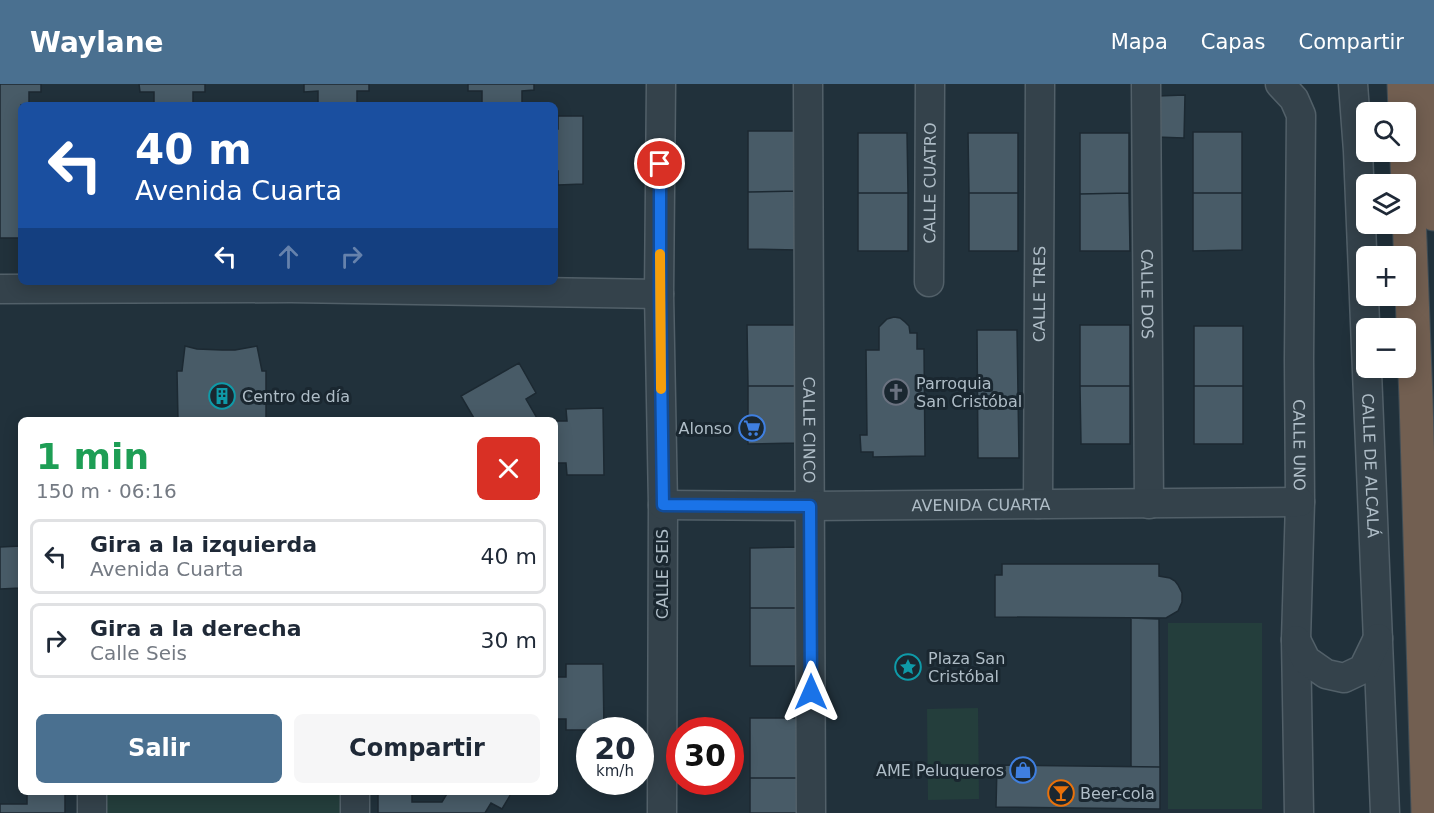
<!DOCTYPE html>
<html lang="es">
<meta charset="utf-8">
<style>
body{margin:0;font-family:"DejaVu Sans",sans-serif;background:#f6f6f7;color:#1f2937;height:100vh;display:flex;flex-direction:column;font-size:22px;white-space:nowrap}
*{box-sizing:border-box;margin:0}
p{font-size:20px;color:#747a83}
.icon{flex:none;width:33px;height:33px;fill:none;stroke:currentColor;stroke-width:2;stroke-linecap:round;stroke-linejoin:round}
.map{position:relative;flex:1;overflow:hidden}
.details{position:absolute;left:18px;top:333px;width:540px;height:378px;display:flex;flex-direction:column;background:#fff;border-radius:9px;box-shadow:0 3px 15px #0003}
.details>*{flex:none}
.top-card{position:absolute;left:18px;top:18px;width:540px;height:183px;border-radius:9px;box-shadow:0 3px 15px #0003;background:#1a4fa0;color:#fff;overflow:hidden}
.controls{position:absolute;left:1356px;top:18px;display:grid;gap:12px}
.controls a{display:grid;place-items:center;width:60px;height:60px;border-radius:9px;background:#fff;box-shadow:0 3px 15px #0003;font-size:30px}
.speed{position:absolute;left:576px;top:633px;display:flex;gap:12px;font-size:30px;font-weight:700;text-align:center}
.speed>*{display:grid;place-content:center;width:78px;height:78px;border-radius:50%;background:#fff;box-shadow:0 3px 15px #0003;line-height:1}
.speed small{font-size:15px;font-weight:400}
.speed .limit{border:9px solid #d22;background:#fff;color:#111}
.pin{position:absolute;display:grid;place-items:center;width:51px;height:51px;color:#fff;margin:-26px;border:3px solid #fff;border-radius:50%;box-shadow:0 2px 6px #0007}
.me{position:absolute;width:66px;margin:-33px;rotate:0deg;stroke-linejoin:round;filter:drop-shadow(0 0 4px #0008)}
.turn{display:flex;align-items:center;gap:21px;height:126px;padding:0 18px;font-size:27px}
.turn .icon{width:78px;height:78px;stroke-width:2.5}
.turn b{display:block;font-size:42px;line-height:51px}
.lanes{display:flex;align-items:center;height:57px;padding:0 18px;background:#0003;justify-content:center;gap:30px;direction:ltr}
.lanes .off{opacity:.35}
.round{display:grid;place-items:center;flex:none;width:63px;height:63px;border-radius:9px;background:#f6f6f7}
.head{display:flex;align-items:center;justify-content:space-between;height:102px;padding:0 18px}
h1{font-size:36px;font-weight:700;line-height:45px;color:#1e9e55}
.primary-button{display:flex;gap:12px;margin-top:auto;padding:12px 18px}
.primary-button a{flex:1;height:69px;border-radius:9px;background:#4a7090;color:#fff;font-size:24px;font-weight:700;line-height:69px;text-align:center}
.primary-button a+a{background:#f6f6f7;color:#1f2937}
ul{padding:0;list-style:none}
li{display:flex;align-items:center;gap:18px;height:75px;margin:0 12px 9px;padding:0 6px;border:3px solid #e0e1e3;border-radius:9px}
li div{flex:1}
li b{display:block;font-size:22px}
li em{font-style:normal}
header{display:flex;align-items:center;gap:36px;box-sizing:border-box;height:84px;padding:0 30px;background:#4a7090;color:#fff}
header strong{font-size:28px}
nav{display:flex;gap:33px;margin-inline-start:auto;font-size:21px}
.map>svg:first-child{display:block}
.green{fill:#243e3c}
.building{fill:#485b67;stroke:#1c2932;stroke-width:1.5}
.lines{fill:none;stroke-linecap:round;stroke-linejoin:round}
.minor-casing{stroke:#526069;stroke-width:31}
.highway-casing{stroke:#3f4d56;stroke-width:35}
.minor{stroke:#34424b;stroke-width:28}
.highway{stroke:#725f51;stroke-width:33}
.route-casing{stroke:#114b97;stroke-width:15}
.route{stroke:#1a73e8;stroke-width:10}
.slow{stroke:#f59e0b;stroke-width:10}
.labels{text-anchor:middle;stroke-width:6;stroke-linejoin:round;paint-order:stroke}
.street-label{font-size:16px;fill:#afbdc7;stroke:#1a2730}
.poi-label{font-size:16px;fill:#afbdc7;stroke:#1a2730;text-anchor:start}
</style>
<header>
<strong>Waylane</strong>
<nav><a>Mapa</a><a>Capas</a><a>Compartir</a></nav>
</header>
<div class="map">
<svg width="1434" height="729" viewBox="0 0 1434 729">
<rect width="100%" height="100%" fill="#21313b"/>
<path class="green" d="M1168,539H1262V725H1168Z
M978,624L979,715L928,716L927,625Z
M105,708H342V729H105Z"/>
<path class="building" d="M0,0H41V8H29V21H21V154H0Z
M139,0H205V8H193V21H154V8H140Z
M304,0H369V7H357V21H318V7L304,8Z
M468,0H534V6L522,7V21H482V7H468Z
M1185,11L1184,54L1156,53L1157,12Z
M558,32H583V100L558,101V87H555V45H558Z
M748,47H797V107L748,108Z
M1193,48H1242V109H1193Z
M858,49H907L908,109H858Z
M968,49H1018V109H969Z
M1080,49H1129V109L1080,110Z
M797,107V166L748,165V108Z
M858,109H908V167H858Z
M969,109H1018V167H969Z
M1129,109L1130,167H1080V110Z
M1193,109H1242V166L1193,167Z
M894,233L900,234L905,238L909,242L910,249H917V265H924L925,372L873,373V368H861L860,351H867L866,266H879V243L887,235Z
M747,241H796L797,302H748Z
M1080,241H1130V302H1080Z
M1194,242H1243V302H1194Z
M977,246H1017L1019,374H978Z
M185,262L197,265L222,266H235L257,262L262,287H266V336H178L177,287H182Z
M519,279L536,309L526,315L538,336H475L461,312Z
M748,302H797V359L748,360Z
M1080,302H1130V360H1081Z
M1194,302H1243V360H1194Z
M603,324L604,391H567L566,379H555V337H567L566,325Z
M21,462V504L0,505V463Z
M799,463V524H750V464Z
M1002,480H1159V492L1170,494L1175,497L1178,501L1182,509V518L1178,527L1166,534L995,533V491H1002Z
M750,524H799L800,582H750Z
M1131,534L1159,535L1160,683H1131Z
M566,580H603L604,646H566V635H555V593H566Z
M750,634H799V694H750Z
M997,681L1160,683V725L996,723Z
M750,694H799L800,729H750Z
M27,708H65V729H0V720H27Z
M378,708H412V718H442L448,708H512L502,725L491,719L485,729H378Z"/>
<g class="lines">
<g class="minor-casing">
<g id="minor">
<path d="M661,0L659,210L663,421L662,729"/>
<path id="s1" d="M808,0L811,729"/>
<path id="s2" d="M1146,0L1149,420"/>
<path id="s3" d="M1280,0L1294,15L1301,31L1299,275L1300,418L1296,556L1299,729"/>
<path id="s4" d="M1353,0L1358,67L1385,729"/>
<path id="s5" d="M929,198L930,0"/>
<path d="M0,205L291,204L659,210"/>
<path id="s6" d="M1038,420L1040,0"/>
<path id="s7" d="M663,421L810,422L1300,418"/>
<path d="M1296,556L1306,576L1326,590L1344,594L1363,585L1378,554"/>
<path d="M355,708V729"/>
<path d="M92,729V708"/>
</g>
</g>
<g class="highway-casing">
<path id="highway" d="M1404,0L1405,28
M1429,0L1434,130
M1406,51L1416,316L1428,729"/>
</g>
<use href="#minor" class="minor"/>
<use href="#highway" class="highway"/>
</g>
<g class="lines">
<g class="route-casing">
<path id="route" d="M660,80V210L663,421L810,422L811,608"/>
</g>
<use href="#route" class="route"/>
<path class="slow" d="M660,170L661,305"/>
</g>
<defs>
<g id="church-ring" transform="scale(1.35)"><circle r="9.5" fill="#1a2730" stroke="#6b7280" stroke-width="1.5"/><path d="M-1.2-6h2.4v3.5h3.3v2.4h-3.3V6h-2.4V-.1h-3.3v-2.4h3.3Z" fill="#6b7280"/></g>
<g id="building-ring" transform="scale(1.35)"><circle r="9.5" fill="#1a2730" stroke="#0f9aa8" stroke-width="1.5"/><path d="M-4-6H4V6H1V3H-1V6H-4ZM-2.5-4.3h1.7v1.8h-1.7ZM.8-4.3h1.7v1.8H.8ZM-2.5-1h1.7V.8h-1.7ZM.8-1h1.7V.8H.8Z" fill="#0f9aa8"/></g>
<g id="supermarket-ring" transform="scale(1.35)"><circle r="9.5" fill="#1a2730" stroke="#3f7fe0" stroke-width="1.5"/><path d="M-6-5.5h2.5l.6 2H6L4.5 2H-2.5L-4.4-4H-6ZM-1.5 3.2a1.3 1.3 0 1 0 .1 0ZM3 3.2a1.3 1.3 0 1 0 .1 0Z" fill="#3f7fe0"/></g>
<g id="sight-ring" transform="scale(1.35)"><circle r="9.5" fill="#1a2730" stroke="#0f9aa8" stroke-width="1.5"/><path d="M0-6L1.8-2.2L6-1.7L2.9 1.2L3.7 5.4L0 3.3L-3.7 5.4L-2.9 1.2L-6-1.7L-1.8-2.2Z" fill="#0f9aa8"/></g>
<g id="shop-ring" transform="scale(1.35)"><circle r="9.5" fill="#1a2730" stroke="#3f7fe0" stroke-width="1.5"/><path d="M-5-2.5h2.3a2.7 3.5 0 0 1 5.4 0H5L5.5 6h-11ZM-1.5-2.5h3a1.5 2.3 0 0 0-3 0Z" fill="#3f7fe0"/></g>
<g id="bar-ring" transform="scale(1.35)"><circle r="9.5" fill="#1a2730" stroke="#e8710a" stroke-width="1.5"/><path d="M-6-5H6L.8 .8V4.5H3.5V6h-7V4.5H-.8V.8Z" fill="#e8710a"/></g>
</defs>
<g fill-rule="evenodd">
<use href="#church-ring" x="896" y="308"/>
<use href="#building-ring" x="222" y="312"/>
<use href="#supermarket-ring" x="752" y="344"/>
<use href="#sight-ring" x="908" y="583"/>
<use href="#shop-ring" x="1023" y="686"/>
<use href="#bar-ring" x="1061" y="709"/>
</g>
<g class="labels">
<g class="street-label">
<text dy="6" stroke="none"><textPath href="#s5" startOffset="99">CALLE CUATRO</textPath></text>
<text dy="6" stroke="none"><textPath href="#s6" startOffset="210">CALLE TRES</textPath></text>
<text dy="6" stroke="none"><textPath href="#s2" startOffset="210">CALLE DOS</textPath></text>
<text dy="6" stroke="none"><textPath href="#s1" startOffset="346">CALLE CINCO</textPath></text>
<text dy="6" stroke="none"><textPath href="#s3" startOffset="368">CALLE UNO</textPath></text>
<text dy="6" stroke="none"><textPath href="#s4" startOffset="382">CALLE DE ALCALÁ</textPath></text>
<text dy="6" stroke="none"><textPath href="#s7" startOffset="318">AVENIDA CUARTA</textPath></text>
<text transform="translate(662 490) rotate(-90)" y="6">CALLE SEIS</text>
</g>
<g class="poi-label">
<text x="916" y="305">Parroquia<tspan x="916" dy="18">San Cristóbal</tspan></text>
<text x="242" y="318">Centro de día</text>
<text x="732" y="350" text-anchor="end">Alonso</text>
<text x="928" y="580">Plaza San<tspan x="928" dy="18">Cristóbal</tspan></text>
<text x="1004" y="692" text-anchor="end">AME Peluqueros</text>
<text x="1080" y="715">Beer-cola</text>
</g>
</g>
</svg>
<div class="controls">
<a><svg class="icon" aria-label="search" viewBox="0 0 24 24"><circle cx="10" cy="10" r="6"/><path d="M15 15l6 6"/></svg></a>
<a><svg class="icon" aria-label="layers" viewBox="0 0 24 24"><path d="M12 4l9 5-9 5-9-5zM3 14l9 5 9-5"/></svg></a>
<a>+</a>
<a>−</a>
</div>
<div class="speed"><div>20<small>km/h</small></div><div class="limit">30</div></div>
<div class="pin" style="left:660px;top:80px;background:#d93025"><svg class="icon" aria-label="arrive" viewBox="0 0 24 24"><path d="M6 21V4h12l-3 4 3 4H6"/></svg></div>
<svg class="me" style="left:811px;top:608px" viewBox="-20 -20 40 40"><path d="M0-17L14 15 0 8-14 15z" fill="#1a73e8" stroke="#fff" stroke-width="4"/></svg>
<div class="top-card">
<div class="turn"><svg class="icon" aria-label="left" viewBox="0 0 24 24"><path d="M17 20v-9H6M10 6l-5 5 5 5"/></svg><div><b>40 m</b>Avenida Cuarta</div></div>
<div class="lanes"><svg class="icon" aria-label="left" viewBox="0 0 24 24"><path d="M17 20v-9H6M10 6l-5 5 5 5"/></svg><svg class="icon off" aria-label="ahead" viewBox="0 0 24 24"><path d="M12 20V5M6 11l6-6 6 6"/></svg><svg class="icon off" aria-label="right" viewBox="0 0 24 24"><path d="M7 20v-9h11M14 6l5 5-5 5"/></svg></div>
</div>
<section class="details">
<div class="head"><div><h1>1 min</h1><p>150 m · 06:16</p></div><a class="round" style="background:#d93025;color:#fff"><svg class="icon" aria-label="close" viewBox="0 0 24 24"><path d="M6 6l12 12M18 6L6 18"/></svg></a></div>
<ul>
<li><svg class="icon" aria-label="left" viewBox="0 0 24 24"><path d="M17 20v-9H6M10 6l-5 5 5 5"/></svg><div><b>Gira a la izquierda</b><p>Avenida Cuarta</p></div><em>40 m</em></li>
<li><svg class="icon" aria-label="right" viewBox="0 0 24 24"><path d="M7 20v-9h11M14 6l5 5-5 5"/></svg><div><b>Gira a la derecha</b><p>Calle Seis</p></div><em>30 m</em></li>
</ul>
<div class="primary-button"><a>Salir</a><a>Compartir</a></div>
</section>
</div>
